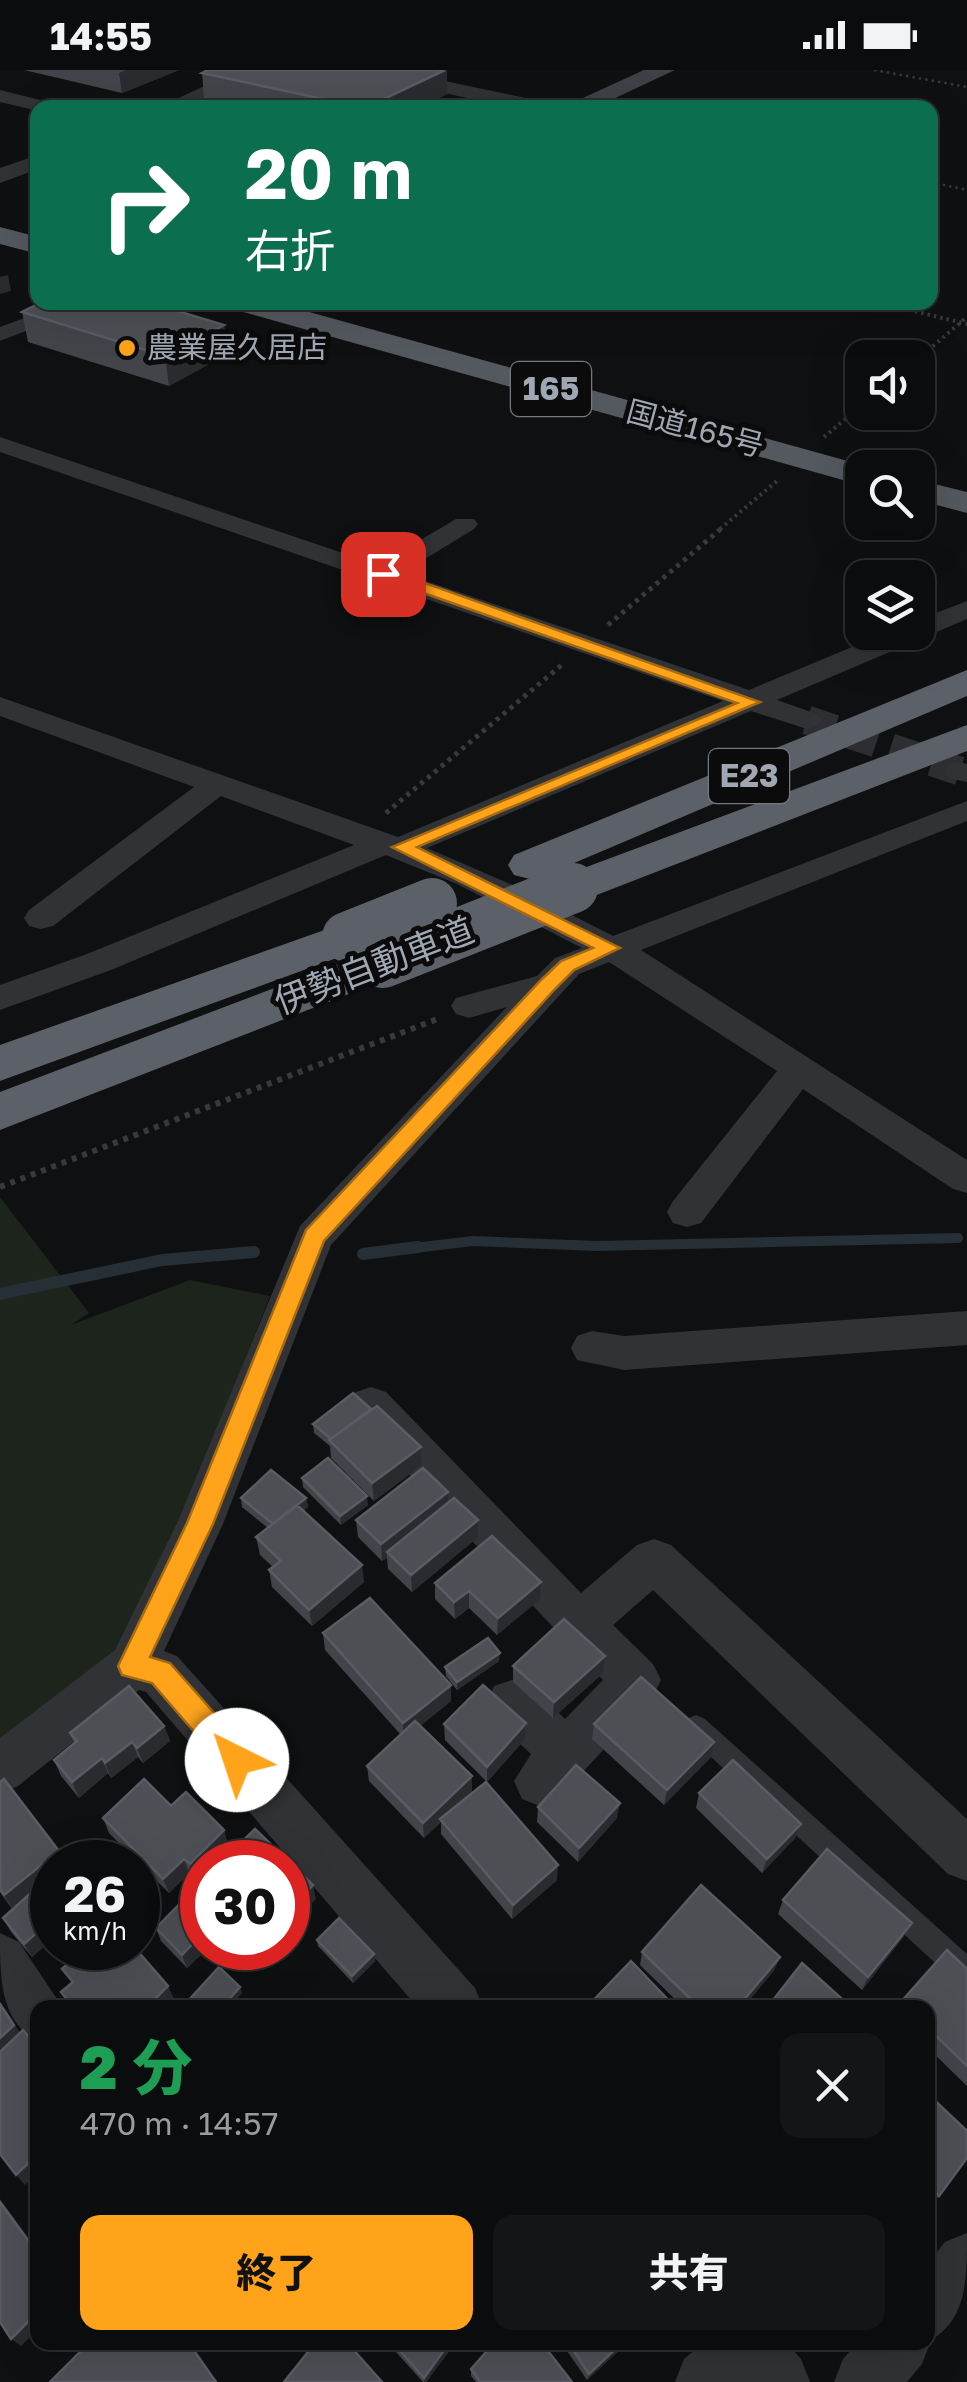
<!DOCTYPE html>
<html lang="ja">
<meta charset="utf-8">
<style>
body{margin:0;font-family:"Golos Text","Noto Sans JP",sans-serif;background:#141516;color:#f1f3f6;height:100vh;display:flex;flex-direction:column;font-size:38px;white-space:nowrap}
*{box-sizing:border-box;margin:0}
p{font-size:32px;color:#9a9b9d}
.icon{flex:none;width:55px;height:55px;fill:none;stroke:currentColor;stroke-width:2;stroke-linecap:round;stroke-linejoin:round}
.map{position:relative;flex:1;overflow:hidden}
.sheet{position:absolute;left:30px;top:1930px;width:905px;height:350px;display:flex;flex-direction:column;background:#0b0c0d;border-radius:20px;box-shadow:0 10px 40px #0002,0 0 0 2px #2b2c2e}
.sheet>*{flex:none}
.hud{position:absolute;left:30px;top:30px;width:908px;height:210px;border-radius:20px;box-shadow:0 10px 40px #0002,0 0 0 2px #2b2c2e;background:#0b6e4f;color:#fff;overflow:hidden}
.fabs{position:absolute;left:845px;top:270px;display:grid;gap:20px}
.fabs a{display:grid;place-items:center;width:90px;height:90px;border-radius:20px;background:#0b0c0d;box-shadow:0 10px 40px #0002,0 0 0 2px #2b2c2e;font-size:50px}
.speed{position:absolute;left:30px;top:1770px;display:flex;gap:20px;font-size:50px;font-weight:700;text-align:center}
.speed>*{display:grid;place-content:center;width:130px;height:130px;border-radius:50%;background:#0b0c0d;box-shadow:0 10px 40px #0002,0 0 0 2px #2b2c2e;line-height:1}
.speed small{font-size:25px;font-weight:400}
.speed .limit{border:15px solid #d22;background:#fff;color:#111}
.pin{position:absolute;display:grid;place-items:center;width:85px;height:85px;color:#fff;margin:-42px;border-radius:20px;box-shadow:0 5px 15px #0006}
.me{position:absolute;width:110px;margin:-55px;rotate:319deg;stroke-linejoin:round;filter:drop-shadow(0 0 8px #0008)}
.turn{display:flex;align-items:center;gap:35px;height:210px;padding:0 50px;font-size:45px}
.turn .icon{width:130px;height:130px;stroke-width:2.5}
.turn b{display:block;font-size:70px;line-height:85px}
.round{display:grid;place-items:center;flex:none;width:105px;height:105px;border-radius:20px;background:#141516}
.head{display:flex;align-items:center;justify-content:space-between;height:170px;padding:0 50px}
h1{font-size:60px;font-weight:800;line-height:75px;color:#1e9e55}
.primary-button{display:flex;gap:20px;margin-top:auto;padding:20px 50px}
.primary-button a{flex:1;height:115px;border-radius:20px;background:#ffa31a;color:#111;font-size:40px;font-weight:800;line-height:115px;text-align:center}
.primary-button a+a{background:#141516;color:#f1f3f6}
.status{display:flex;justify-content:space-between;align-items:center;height:70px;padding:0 50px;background:#0b0c0d;direction:ltr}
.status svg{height:28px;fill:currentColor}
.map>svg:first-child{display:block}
.green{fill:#1c241c}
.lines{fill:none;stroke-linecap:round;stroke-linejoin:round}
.stream-far1{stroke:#252f35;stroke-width:10}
.stream{stroke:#252f35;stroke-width:12}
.minor-tunnel{stroke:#2c2e31;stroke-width:29;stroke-dasharray:29 15;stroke-linecap:butt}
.path-far3{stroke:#36393d;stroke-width:2.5;stroke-dasharray:2.5 4;stroke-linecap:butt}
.path-far2{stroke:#36393d;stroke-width:4;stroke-dasharray:2.5 4;stroke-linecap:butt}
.path-far1{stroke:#36393d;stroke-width:5;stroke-dasharray:4 5;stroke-linecap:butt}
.path{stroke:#36393d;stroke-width:6;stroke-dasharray:5 6;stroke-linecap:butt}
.service{fill:#303236;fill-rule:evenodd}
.minor{fill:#303236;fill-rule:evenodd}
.tertiary{fill:#303236;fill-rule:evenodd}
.secondary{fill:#3e4146;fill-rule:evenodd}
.trunk{fill:#54585f;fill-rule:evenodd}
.motorway{fill:#5c6068;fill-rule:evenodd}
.motorway-bridge{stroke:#5c6068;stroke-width:50}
.wall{fill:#424449}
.shaded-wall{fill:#292b2e}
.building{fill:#4c4f54;stroke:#595d63;stroke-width:2.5}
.route{fill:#ffa31a;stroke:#a66a11;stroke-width:2.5}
.poi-dot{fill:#ffa31a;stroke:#0b0b0c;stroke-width:4}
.labels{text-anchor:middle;stroke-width:10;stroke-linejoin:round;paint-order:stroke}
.far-poi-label{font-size:30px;fill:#9fa7b3;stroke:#0b0b0c;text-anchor:start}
.far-street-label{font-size:30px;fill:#9fa7b3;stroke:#0b0b0c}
.shield{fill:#0b0b0c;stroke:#737881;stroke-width:2.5}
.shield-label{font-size:32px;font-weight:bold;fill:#9fa7b3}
.street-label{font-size:35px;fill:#9fa7b3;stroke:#0b0b0c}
</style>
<div class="status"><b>14:55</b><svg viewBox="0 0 49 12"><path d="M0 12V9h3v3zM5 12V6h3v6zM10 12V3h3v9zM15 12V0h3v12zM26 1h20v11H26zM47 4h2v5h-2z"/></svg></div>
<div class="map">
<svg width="967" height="2312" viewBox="0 0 967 2312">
<rect width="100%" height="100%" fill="#0f1011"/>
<path class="green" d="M0,1127L89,1243L71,1255L190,1210L270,1226L180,1456L121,1574L93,1607L0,1676Z"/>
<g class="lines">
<path class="stream-far1" d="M397,1180L473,1171L597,1176L958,1168"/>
<path class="stream" d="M363,1184L418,1177
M0,1224L162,1190L254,1182"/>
<path class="minor-tunnel" d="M807,650L960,701"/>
<path class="path-far3" d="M874,0L967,17
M930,112L967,120"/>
<path class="path-far2" d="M877,232L967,254
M918,289L967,247
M824,367L862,335
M720,459L777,411"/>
<path class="path-far1" d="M608,555L723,457
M386,743L564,593"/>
<path class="path" d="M0,1117L440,948"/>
<path class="service" d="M696,1645L705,1649L967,1884V1917L957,1913L687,1665L683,1657L687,1649Z"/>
<path class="minor" d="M68,232H100L0,271V257Z
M0,367L378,495L456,449H474L478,454L474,459L402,503L749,620L888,562H918V550L967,531V549L777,630L817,644L822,650L817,656L807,659L751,641L427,778L517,817L613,866L967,731V751L641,880L967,1090V1123L953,1119L803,1019L701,1153L687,1157L673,1153L667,1142L673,1131L777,1001L609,892L579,904L331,1175L223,1454L164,1581L177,1586L475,1918L483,1938H418L146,1622L139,1620L18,1716L0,1724V1668L115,1580L178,1451L300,1156L507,937L469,948L456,944L451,936L456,928L537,906L555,888L582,878L457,814L386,785L111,900L0,940V915L87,884L354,775L221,726L53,856L41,859L29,856L24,848L29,840L194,717L0,646V627L398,767L723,631L0,382Z
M960,692L967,694V712L949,708L945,701L949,694Z
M967,1241V1275L624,1300L577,1290L571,1278L577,1266L592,1261L624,1266Z
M371,1317L386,1322L581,1523L637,1475L654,1469L671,1475L967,1749V1811L948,1804L653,1520L613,1555L653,1594L661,1610L653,1626L558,1729L540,1736L522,1729L514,1711L531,1684L494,1650L487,1633L494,1616L512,1610L530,1616L565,1649L603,1610L356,1348L349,1335L356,1322Z
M0,1863L19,1872L63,1938H38V1972C0,1951 0,1909 0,1863Z
M967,2163C967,2209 967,2249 931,2270L922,2294L907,2312H834L843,2289L858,2272H928V2193L945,2172Z
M704,2272H786L801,2289L810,2312H675L684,2289Z"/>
<path class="tertiary" d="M239,0H265L185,38H157Z
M355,0H393L544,32L554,38H513L365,6Z
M0,20L56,34L59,38H38V41L0,32Z
M38,85V99L0,113V98Z"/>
<path class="secondary" d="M644,0H675L594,38H561Z"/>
<path class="trunk" d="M0,157L38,167V184L0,174Z
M225,232H273L873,398H862V415L850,412L229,238Z
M918,410L967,422V443L918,430Z"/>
<path class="motorway" d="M967,600V626L546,805L530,809L514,805L508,795L514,785Z
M967,655V681L589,828L573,832L557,828L550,818L557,808Z
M347,852L364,856L370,867L364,878L0,1011V975Z
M383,877L400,882L407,893L400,904L0,1060V1022Z"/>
<path class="motorway-bridge" d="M347,867L432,833
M383,893L573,818"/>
</g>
<path class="wall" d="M24,0H179L122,23Z
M202,3L447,24L419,38H249L204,28Z
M22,242L224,255L227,284L169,316L28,272Z
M371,1340L421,1377L422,1395L374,1431L331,1388L330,1376L314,1363L313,1354Z
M302,1408L368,1435L341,1455L303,1417Z
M448,1422V1432L478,1467L412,1522L388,1499L387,1488L382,1491L358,1467L356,1450Z
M241,1428H306L308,1437L303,1441L364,1512L312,1556L272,1517L269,1500L273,1497L260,1485L256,1467L268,1458L242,1437Z
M435,1513L540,1529L497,1565L469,1538L455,1549L435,1529Z
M323,1563L451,1615V1631L420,1656L472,1706V1722L462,1732L557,1810L512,1849L441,1764V1752L424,1768L369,1711L367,1696L401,1665L325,1580Z
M499,1591L457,1620L446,1606L445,1597Z
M513,1596L603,1603L553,1648L513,1612Z
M526,1653L525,1669L487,1712L445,1670L444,1654Z
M594,1654L711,1687L664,1735L592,1669Z
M164,1656L170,1671L143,1693L138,1687L111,1708L108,1703L79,1728L61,1706L54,1690L74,1673L70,1663Z
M0,1712L65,1792H67H52V1878H80L65,1892L48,1873L32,1887L11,1862L3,1848L12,1839L0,1822Z
M699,1723L801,1754L795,1768L762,1803L696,1738Z
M171,1736L224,1760L228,1775L211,1792H202L195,1809L189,1803L169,1823L109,1763L103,1748Z
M538,1737L617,1748L578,1792L537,1752Z
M783,1830L904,1866L862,1920L778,1844Z
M156,1858L202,1878H208L187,1898L161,1871Z
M317,1870L374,1884L375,1891L353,1913L318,1876Z
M642,1882L780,1887L774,1900L743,1938H684L640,1895Z
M967,1899V2016L928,1978V1938H898L901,1932Z
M928,2024L939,2126L931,2135L928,2133Z
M387,2272H456L426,2312H423Z
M561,2272H628L587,2310Z
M471,2299L572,2312H476L471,2306Z"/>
<path class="shaded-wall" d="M126,0H179L122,23L119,3Z
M447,0V24L419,38H365Z
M8,205L11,221L0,224V207Z
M224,255L227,284L169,316L165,286Z
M421,1377L422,1395L374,1431L372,1413Z
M448,1422V1439L387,1482V1488L382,1491L381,1474Z
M367,1426L368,1435L341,1455L340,1446Z
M306,1428L308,1437L277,1465L275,1456Z
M478,1450V1467L412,1522L411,1505Z
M362,1495L364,1512L312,1556L309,1540Z
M541,1512L540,1529L497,1565L498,1548Z
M469,1521V1538L455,1549L454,1532Z
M500,1583L499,1591L457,1620V1612Z
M605,1586L603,1603L553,1648L554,1632Z
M451,1615V1631L404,1669L403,1653Z
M526,1653L525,1669L487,1712V1697Z
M164,1656L170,1671L143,1693L137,1678Z
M132,1672L138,1687L111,1708L105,1693Z
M714,1672L711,1687L664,1735L667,1720Z
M102,1688L108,1703L79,1728L72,1712Z
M472,1706V1722L442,1751L440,1749L441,1752L424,1768L423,1753Z
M620,1733L617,1748L578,1792L579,1778Z
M801,1754L795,1768L762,1803L767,1789Z
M224,1760L228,1775L211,1792H202V1801L195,1809L190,1794Z
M59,1781L65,1792H52V1806L12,1839L4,1825Z
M184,1789L189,1803L169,1823L163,1809Z
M558,1795L557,1810L512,1849L513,1835Z
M313,1815L316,1829L288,1859V1842Z
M912,1853L904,1866L862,1920L868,1907Z
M40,1860L48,1873L32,1887L24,1874Z
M202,1864V1878H208L187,1898L182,1885Z
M58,1878H80L65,1892L57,1879Z
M374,1884L375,1891L353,1913L352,1906Z
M780,1887L774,1900L743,1938H737Z
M168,1916L174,1929L164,1938H146Z
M240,1917L242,1923L229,1938H221Z
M0,1934L23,1967L0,1988Z
M38,2084V2103L25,2115L16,2105Z
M0,2129L38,2181V2184L0,2132Z
M38,2242V2259L21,2276L11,2269Z
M450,2272H456L426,2312H424V2308Z
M623,2272H628L587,2310L589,2304Z"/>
<path class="building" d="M208,0H445L365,38L202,3Z
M42,232H148L224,255L165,286L22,242Z
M353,1323L371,1339L331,1369L313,1354Z
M377,1336L421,1377L372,1413L329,1370Z
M328,1388L367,1426L340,1446L302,1408Z
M423,1398L448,1422L381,1474L356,1450Z
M271,1400L306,1428L273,1454L241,1428Z
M454,1428L478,1450L411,1505L387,1482Z
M297,1435L362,1495L309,1540L269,1500L281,1491L256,1467Z
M492,1466L541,1512L498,1548L469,1521L454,1532L435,1513Z
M370,1528L451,1615L403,1653L323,1563Z
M564,1549L605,1586L554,1632L513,1596Z
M488,1568L500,1583L457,1612L445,1597Z
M641,1607L714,1672L667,1720L594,1654Z
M483,1615L526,1653L487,1697L444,1654Z
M129,1616L164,1656L137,1678L132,1672L105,1693L102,1688L72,1712L54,1690L77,1671L70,1663Z
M415,1651L472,1706L423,1753L367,1696Z
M733,1690L801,1754L767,1789L699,1723Z
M576,1695L620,1733L579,1778L538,1737Z
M4,1709L59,1781L4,1825L0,1819V1712Z
M144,1709L171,1736L186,1722L224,1760L190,1794L184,1789L163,1809L103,1748Z
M486,1712L558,1795L513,1835L440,1749Z
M255,1759L313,1815L288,1842V1792H221Z
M827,1779L912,1853L868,1907L783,1830Z
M52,1804V1873L40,1860L24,1874L3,1848Z
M202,1811V1864L182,1885L156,1858Z
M701,1815L780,1887L737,1938H700L642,1882Z
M339,1848L374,1884L352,1906L317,1870Z
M86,1878H135L168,1916L146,1938H74L61,1922L73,1912L62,1899Z
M947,1880L967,1899V1996L928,1958V1938H907L901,1932Z
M631,1891L676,1938H586Z
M802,1893L852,1938H767Z
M219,1897L240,1917L221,1938H194L188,1931Z
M0,1934L14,1955L0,1968Z
M23,1960L38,1978V2084L16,2105L0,2084V1982Z
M928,2024L967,2061V2088L939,2126L928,2115Z
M0,2132L38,2184V2242L11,2269L0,2252Z
M90,2272H188L216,2312H50Z
M316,2272H353L351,2277L382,2312H284Z
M392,2272H450L424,2308Z
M495,2272H541L572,2312H480L471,2299Z
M568,2272H623L589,2304Z"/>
<path class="route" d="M378,500H388L760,632L417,777L620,878L574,900L556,918L324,1171L213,1454L150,1587L170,1593L247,1680L252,1690L247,1700L237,1704L227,1700L152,1613L122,1605L118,1596L187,1453L306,1160L542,909L561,891L593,878L392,777L737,633L378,507Z"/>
<circle class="poi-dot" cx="127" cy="278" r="10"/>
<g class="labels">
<g class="far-poi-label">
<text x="147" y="288">農業屋久居店</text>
</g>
<g class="far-street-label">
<text transform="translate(695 359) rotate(15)" y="10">国道165号</text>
</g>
<g class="shield">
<rect x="511" y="292" width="80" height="54" rx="8"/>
<rect x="709" y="679" width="80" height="54" rx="8"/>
</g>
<g class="shield-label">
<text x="551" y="330">165</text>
<text x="749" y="717">E23</text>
</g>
<g class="street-label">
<text transform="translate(374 896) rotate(-21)" y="12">伊勢自動車道</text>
</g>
</g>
</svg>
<div class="fabs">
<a><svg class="icon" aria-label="sound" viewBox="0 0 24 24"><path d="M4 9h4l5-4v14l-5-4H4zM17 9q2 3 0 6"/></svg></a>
<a><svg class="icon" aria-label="search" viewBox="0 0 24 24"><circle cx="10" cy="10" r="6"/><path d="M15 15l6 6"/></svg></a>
<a><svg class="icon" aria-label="layers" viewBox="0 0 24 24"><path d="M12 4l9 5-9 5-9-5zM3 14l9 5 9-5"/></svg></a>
</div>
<div class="speed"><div>26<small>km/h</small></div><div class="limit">30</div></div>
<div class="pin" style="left:383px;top:504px;background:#d93025"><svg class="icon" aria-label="arrive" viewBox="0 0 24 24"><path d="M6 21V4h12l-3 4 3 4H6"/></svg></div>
<svg class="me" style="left:237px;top:1690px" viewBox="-20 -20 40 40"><circle r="19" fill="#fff"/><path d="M0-13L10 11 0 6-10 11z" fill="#ffa31a"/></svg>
<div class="hud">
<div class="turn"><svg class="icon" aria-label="right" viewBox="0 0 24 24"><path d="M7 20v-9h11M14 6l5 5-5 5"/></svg><div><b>20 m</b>右折</div></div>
</div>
<section class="sheet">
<div class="head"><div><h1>2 分</h1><p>470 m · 14:57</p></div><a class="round"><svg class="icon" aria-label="close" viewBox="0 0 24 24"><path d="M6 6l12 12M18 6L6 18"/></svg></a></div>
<div class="primary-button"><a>終了</a><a>共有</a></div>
</section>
</div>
